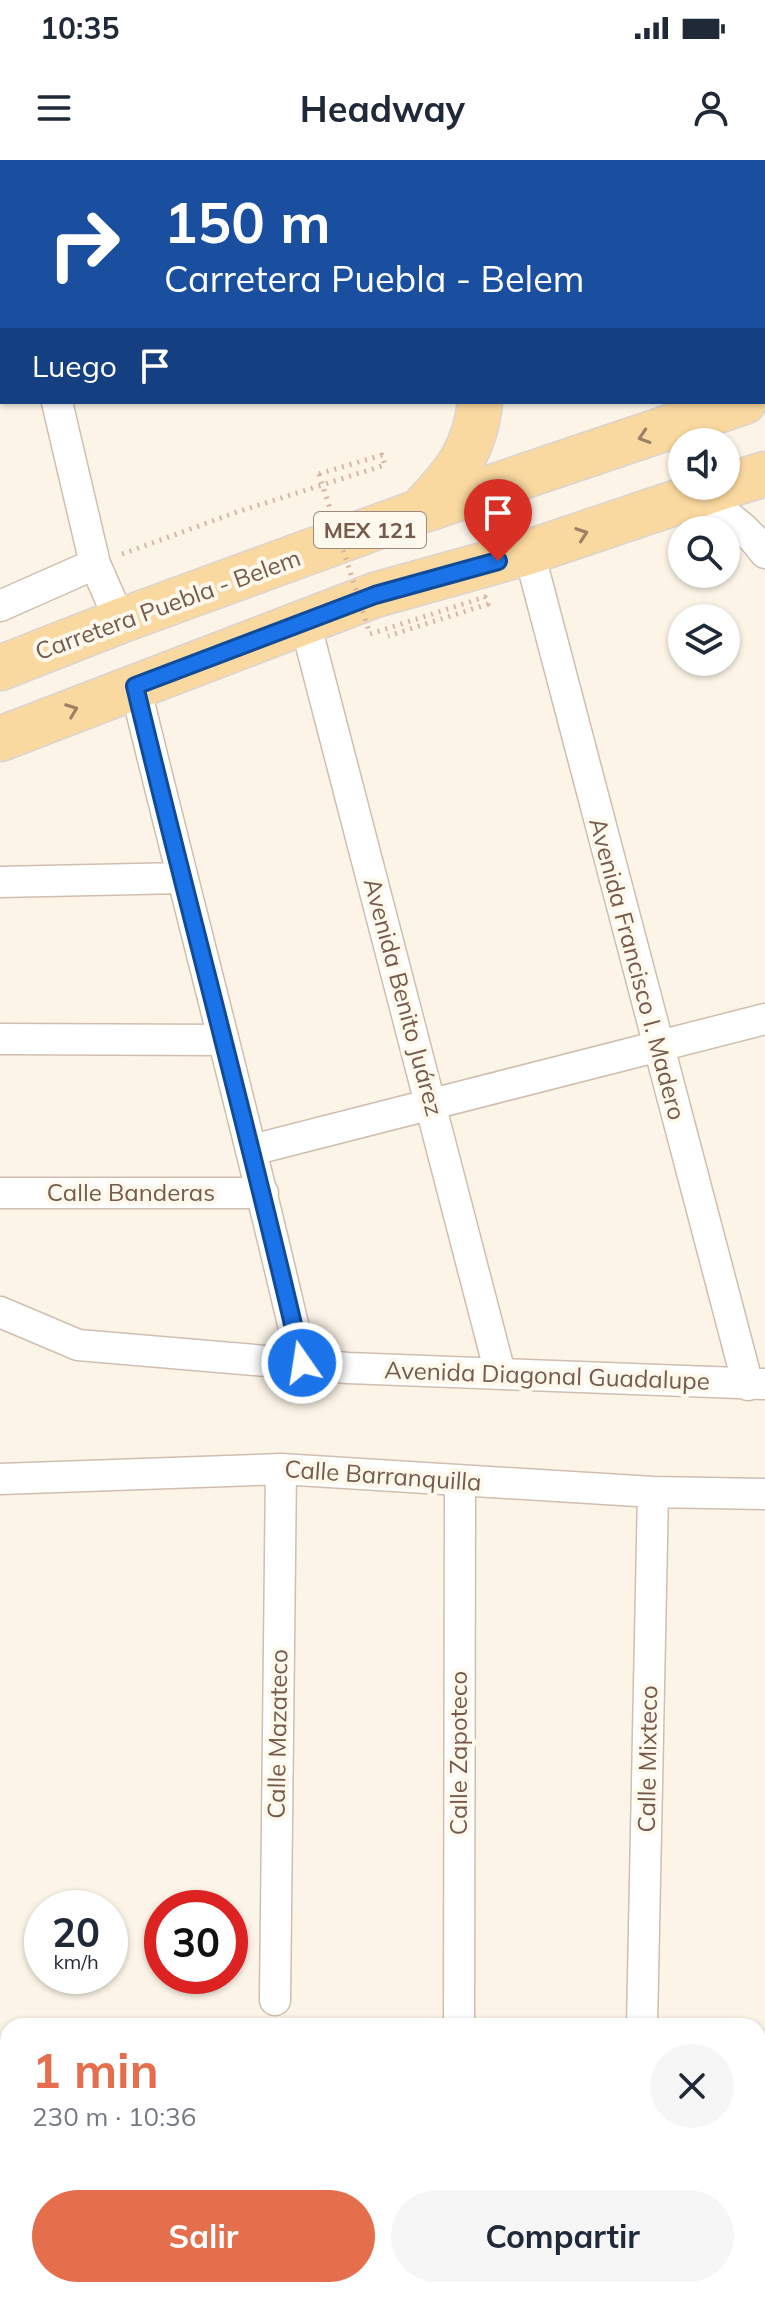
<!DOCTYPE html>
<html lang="es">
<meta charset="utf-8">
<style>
body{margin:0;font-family:Mulish,sans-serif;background:#f6f6f7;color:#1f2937;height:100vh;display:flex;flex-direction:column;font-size:30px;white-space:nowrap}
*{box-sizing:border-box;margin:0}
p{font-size:26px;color:#747a83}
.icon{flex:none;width:44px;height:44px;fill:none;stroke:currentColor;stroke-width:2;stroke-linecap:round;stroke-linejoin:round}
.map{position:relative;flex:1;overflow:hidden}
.drawer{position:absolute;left:0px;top:1858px;width:766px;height:280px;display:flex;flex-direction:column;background:#fff;border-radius:24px 24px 0 0;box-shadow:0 2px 6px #0004}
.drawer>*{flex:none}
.guide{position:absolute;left:0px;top:0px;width:766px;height:244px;box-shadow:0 2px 6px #0004;background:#1a4fa0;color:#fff;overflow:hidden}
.buttons{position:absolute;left:668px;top:268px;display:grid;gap:16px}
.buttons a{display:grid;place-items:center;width:72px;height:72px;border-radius:50%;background:#fff;box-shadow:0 2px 6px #0004;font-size:40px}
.speed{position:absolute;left:24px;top:1730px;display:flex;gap:16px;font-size:40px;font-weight:700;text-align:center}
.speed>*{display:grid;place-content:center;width:104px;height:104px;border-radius:50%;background:#fff;box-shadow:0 2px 6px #0004;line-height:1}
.speed small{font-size:20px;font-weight:400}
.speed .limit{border:12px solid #d22;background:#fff;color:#111}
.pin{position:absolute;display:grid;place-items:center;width:68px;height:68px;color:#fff;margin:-82px -34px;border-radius:50% 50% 50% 0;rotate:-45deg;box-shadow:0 0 8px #0007}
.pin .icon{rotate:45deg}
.me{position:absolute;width:88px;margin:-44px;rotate:347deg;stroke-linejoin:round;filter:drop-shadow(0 0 6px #0008)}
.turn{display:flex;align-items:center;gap:28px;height:168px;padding:0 32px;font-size:36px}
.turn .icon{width:104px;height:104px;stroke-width:2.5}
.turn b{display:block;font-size:56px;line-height:68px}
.then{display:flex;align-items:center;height:76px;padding:0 32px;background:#0003;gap:16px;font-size:30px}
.round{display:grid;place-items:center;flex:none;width:84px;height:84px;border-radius:42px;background:#f6f6f7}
.headline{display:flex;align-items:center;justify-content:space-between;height:136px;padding:0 32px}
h1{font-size:48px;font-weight:700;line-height:60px;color:#e56f4d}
.cta{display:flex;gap:16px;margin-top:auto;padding:16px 32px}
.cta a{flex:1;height:92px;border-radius:48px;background:#e56f4d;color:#fff;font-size:32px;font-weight:700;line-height:92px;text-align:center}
.cta a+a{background:#f6f6f7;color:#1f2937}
.status{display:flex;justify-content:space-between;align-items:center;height:56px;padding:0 40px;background:#fff;direction:ltr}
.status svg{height:22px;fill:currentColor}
header{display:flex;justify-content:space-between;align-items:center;height:104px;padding:0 32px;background:#fff;font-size:36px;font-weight:700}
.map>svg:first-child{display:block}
.industrial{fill:#ede6e0}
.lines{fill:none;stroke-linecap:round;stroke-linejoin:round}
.lane-casing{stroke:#d0beaf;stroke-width:17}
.street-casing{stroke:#d0beaf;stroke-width:33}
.secondary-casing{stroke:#d3bead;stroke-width:45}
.primary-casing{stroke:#dbd4d0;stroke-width:47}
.path{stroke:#d7b6a1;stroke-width:5;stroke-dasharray:2 6;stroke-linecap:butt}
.lane{stroke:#fff;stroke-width:14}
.street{stroke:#fff;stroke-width:30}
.secondary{stroke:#fff;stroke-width:42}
.primary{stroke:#fad9a0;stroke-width:44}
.path-bridge{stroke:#d7b6a1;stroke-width:5;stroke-dasharray:2 6;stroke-linecap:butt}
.oneway{stroke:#9e8064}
.route-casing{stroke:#114b97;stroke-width:20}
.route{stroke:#1a73e8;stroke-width:14}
.labels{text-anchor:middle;stroke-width:8;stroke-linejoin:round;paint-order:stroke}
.shield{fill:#fff8ed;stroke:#9f897c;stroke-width:2}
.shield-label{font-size:22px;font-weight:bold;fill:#765a4b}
.street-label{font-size:24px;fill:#765a4b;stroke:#fff8ed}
</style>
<div class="status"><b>10:35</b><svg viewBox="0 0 49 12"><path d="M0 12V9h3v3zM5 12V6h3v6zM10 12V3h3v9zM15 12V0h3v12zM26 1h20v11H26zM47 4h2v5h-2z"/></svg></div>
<header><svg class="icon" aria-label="menu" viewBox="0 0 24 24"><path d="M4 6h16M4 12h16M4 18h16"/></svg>Headway<svg class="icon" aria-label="person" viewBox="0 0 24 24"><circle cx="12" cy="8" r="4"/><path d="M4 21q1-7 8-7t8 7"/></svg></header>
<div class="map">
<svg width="765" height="2138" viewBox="0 0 765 2138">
<rect width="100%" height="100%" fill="#fcf4e7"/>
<path class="industrial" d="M87,0H765V181L764,2Z"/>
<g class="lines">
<g class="lane-casing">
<path id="lane" d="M108,2L109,0
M573,2L574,0"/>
</g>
<g class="street-casing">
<path id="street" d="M0,93L2,94
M57,242L95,404
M691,336C723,352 743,363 765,393
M529,392L748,1225
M0,446L95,404L120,461
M305,462L500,1213
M135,526C190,752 250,976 302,1203
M0,722L182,718
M0,879L222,880
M252,990L765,859
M0,1033H263
M0,1152L78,1185L348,1208L765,1224
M0,1319L281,1309L653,1332L765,1334
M275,1840L281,1309
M459,1866L460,1321
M642,1866L653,1332
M0,2117L8,2119
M54,2130L87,2138"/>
</g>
<g class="secondary-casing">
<path id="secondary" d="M22,0L29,2"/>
</g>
<g class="primary-casing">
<path id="primary" d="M726,326L765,314
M422,349C454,315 475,291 480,242
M0,508L120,461L421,351L744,242
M0,579L375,435L529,392L725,326"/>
</g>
<path class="path" d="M122,394L237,352L385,305L382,295L319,314"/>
<use href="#lane" class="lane"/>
<use href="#street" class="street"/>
<use href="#secondary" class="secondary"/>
<use href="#primary" class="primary"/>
<path class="path-bridge" d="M319,314L370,474L485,437L488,444L388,476"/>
</g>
<defs><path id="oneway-chevron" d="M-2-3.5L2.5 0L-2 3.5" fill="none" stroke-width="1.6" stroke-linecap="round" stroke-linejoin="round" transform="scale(2)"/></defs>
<g class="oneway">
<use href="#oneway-chevron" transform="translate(644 277) rotate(162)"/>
<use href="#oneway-chevron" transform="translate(582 374) rotate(-19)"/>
<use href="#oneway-chevron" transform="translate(72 550) rotate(-21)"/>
</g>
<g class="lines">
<g class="route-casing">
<path id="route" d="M302,1203C250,976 189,752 135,526L375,435L498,401"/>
</g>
<use href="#route" class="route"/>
</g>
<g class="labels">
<rect class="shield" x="314" y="352" width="112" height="36" rx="6"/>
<g class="shield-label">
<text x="370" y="378">MEX 121</text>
</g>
<g class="street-label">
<text transform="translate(168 445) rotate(-20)" y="8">Carretera Puebla - Belem</text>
<text transform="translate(637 809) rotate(75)" y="8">Avenida Francisco I. Madero</text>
<text transform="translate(403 837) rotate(75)" y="8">Avenida Benito Juárez</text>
<text x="131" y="1041">Calle Banderas</text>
<text transform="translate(547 1216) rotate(2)" y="8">Avenida Diagonal Guadalupe</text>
<text transform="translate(383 1316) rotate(4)" y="8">Calle Barranquilla</text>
<text transform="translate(278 1574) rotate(-89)" y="8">Calle Mazateco</text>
<text transform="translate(459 1593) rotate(-90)" y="8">Calle Zapoteco</text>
<text transform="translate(648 1599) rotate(-89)" y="8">Calle Mixteco</text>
</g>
</g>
</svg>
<div class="buttons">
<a><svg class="icon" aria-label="sound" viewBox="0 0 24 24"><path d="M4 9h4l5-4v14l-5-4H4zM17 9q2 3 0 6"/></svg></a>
<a><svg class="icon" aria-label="search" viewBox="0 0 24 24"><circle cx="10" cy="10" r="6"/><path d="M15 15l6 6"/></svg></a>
<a><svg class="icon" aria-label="layers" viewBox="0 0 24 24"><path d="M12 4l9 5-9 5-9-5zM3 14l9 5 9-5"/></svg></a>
</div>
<div class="speed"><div>20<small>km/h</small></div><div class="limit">30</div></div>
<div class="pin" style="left:498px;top:401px;background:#d93025"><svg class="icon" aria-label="arrive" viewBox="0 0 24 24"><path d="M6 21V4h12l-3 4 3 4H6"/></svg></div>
<svg class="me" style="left:302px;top:1203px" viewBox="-20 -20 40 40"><circle r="17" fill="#1a73e8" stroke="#fff" stroke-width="3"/><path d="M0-11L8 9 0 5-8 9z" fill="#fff"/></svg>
<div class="guide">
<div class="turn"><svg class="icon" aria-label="right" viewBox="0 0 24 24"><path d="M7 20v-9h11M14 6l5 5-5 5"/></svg><div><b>150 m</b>Carretera Puebla - Belem</div></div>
<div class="then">Luego<svg class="icon" aria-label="arrive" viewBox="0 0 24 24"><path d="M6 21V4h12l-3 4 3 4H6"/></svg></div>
</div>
<section class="drawer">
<div class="headline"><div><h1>1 min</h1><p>230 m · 10:36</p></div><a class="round"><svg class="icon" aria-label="close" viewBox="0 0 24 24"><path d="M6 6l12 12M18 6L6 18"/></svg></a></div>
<div class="cta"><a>Salir</a><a>Compartir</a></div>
</section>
</div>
